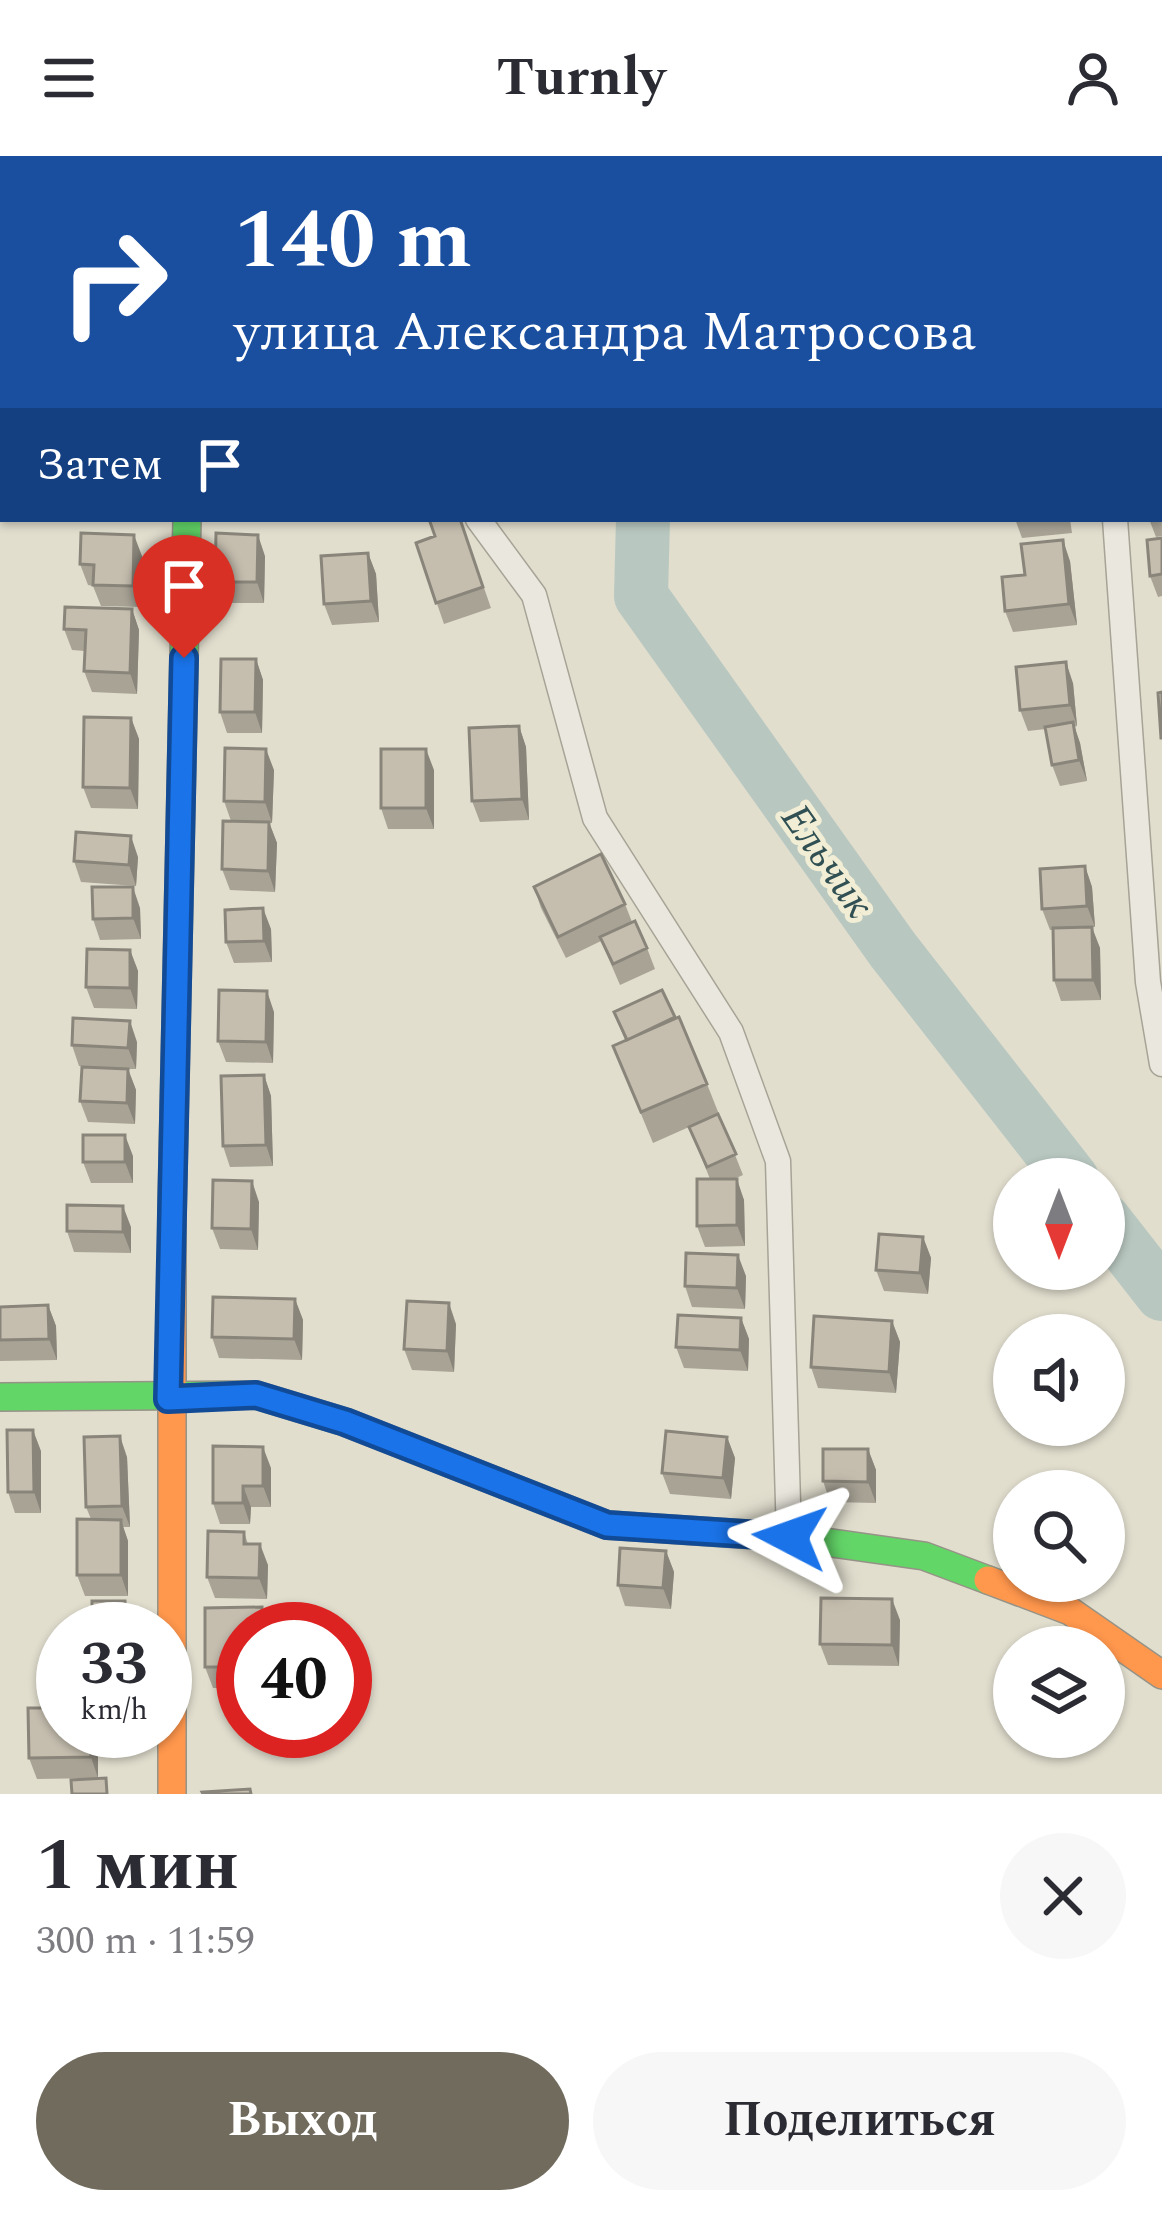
<!DOCTYPE html>
<html lang="ru">
<meta charset="utf-8">
<style>
body{margin:0;font-family:Spectral,serif;background:#f7f7f7;color:#2b2b33;height:100vh;display:flex;flex-direction:column;font-size:45px;white-space:nowrap}
*{box-sizing:border-box;margin:0}
p{font-size:39px;color:#7c7c81}
.icon{flex:none;width:66px;height:66px;fill:none;stroke:currentColor;stroke-width:2;stroke-linecap:round;stroke-linejoin:round}
.map{position:relative;height:1638px;overflow:hidden}
.drawer{display:flex;flex-direction:column;background:#fff;flex:1}
.drawer>*{flex:none}
.guide{position:absolute;left:0px;top:0px;width:1164px;height:366px;box-shadow:0 3px 9px #0004;background:#1a4fa0;color:#fff;overflow:hidden}
.needle{width:78px;rotate:180deg}
.controls{position:absolute;left:993px;top:1002px;display:grid;gap:24px}
.controls a{display:grid;place-items:center;width:132px;height:132px;border-radius:50%;background:#fff;box-shadow:0 3px 9px #0004;font-size:60px}
.speed{position:absolute;left:36px;top:1446px;display:flex;gap:24px;font-size:60px;font-weight:700;text-align:center}
.speed>*{display:grid;place-content:center;width:156px;height:156px;border-radius:50%;background:#fff;box-shadow:0 3px 9px #0004;line-height:1}
.speed small{font-size:30px;font-weight:400}
.speed .limit{border:18px solid #d22;background:#fff;color:#111}
.pin{position:absolute;display:grid;place-items:center;width:102px;height:102px;color:#fff;margin:-123px -51px;border-radius:50% 50% 50% 0;rotate:-45deg;box-shadow:0 0 12px #0007}
.pin .icon{rotate:45deg}
.me{position:absolute;width:132px;margin:-66px;rotate:274deg;stroke-linejoin:round;filter:drop-shadow(0 0 9px #0008)}
.turn{display:flex;align-items:center;gap:42px;height:252px;padding:0 36px;font-size:54px}
.turn .icon{width:156px;height:156px;stroke-width:2.5}
.turn b{display:block;font-size:84px;line-height:102px}
.then{display:flex;align-items:center;height:114px;padding:0 36px;background:#0003;gap:24px;font-size:45px}
.round{display:grid;place-items:center;flex:none;width:126px;height:126px;border-radius:63px;background:#f7f7f7}
.headline{display:flex;align-items:center;justify-content:space-between;height:204px;padding:0 36px}
h1{font-size:72px;font-weight:700;line-height:90px}
.action{display:flex;gap:24px;margin-top:auto;padding:24px 36px}
.action a{flex:1;height:138px;border-radius:72px;background:#716b5d;color:#fff;font-size:48px;font-weight:700;line-height:138px;text-align:center}
.action a+a{background:#f7f7f7;color:#2b2b33}
header{display:flex;justify-content:space-between;align-items:center;height:156px;padding:0 36px;background:#fff;font-size:54px;font-weight:700}
.map>svg:first-child{display:block}
.lines{fill:none;stroke-linecap:round;stroke-linejoin:round}
.river{stroke:#b8c7c0;stroke-width:54}
.street-casing{stroke:#a7a396;stroke-width:27}
.fast-casing{stroke:#969387;stroke-width:30}
.slow-casing{stroke:#969387;stroke-width:30}
.street{stroke:#eae8de;stroke-width:24}
.fast{stroke:#63d668;stroke-width:27}
.slow{stroke:#ff974d;stroke-width:27}
.wall{fill:#a9a396}
.shaded-wall{fill:#8a857a}
.building{fill:#c5beaf;stroke:#8a857a;stroke-width:3}
.route-casing{stroke:#114b97;stroke-width:30}
.route{stroke:#1a73e8;stroke-width:21}
.labels{text-anchor:middle;stroke-width:10;stroke-linejoin:round;paint-order:stroke}
.water-label{font-size:42px;font-style:italic;fill:#315053;stroke:#f2eed5}
</style>
<header><svg class="icon" aria-label="menu" viewBox="0 0 24 24"><path d="M4 6h16M4 12h16M4 18h16"/></svg>Turnly<svg class="icon" aria-label="person" viewBox="0 0 24 24"><circle cx="12" cy="8" r="4"/><path d="M4 21q1-7 8-7t8 7"/></svg></header>
<div class="map">
<svg width="1162" height="1638" viewBox="0 0 1162 1638">
<rect width="100%" height="100%" fill="#e1dece"/>
<g class="lines">
<path class="river" d="M516,0L520,3
M643,363L641,440L893,794L1072,1023
M1104,1064L1162,1138"/>
<g class="street-casing">
<path id="street" d="M1088,0V3
M0,321H3
M478,363L534,439L595,662L731,876L778,1005L789,1381
M1115,363L1148,826L1162,908"/>
</g>
<g class="fast-casing">
<path id="fast" d="M172,1056L187,363
M0,1241L256,1239L345,1266L607,1369L789,1381L924,1400L988,1424"/>
</g>
<g class="slow-casing">
<path id="slow" d="M988,1424L1070,1455L1162,1519
M172,1638V1056"/>
</g>
<use href="#street" class="street"/>
<use href="#fast" class="fast"/>
<use href="#slow" class="slow"/>
</g>
<path class="wall" d="M0,0H110L111,3H3V34L0,33Z
M0,148H3V289H0Z
M1161,290L1162,380L1156,381L1149,363H1161Z
M460,363L491,452L444,468L416,387L435,380Z
M1015,363H1070L1072,377L1022,382Z
M1162,382V440L1158,441L1150,420Z
M368,397L376,418L379,466L332,469L324,448Z
M142,400L141,451L101,450L93,430L88,429L80,408Z
M265,400L264,447H223L215,426Z
M1070,405L1077,469L1013,476L1005,455L1025,419Z
M132,453L139,474L137,538L92,536L84,515L85,495L72,494L64,473Z
M256,503L263,524L262,577H227L220,556Z
M1073,527L1077,570L1074,571L1080,587L1087,625L1060,630L1052,609L1046,573L1028,575L1020,554Z
M131,562L139,583L138,653L91,652L83,631Z
M519,570L526,591L529,664L480,666L472,645Z
M274,614L272,667H269L277,687L275,736L230,734L222,713L231,665L224,645Z
M434,614V673H388L381,652Z
M138,701L136,730L81,726L74,705Z
M1085,710L1092,731L1095,771H1090L1100,792L1101,844L1061,845L1054,824L1053,774H1050L1042,753Z
M534,731L625,748L632,766L647,792L655,813L620,829L601,785L566,802L541,752Z
M140,752L141,783L100,784L93,763Z
M271,773L272,806L234,807L226,786Z
M130,794L138,815L137,853L94,852L86,831Z
M274,856L273,907L226,906L218,885Z
M614,856L707,928L743,1019L734,1023L744,1044L745,1090L705,1091L697,1070L710,1023L689,971L653,987L613,890L625,884Z
M137,886L136,913H128L136,934L135,968L88,966L80,945L113,912L79,910L72,889Z
M264,919L271,940L273,1010L230,1011L223,990Z
M133,1000V1027H91L83,1006Z
M259,1046L258,1094L220,1093L212,1072Z
M131,1071V1097L74,1096L67,1075Z
M923,1081L931,1102L928,1138L884,1135L876,1114Z
M746,1120L745,1153L692,1151L685,1130Z
M295,1143L303,1164L302,1204L219,1202L212,1181Z
M48,1149L56,1170L57,1204L0,1205V1151Z
M741,1162L749,1183L748,1215L684,1212L676,1191Z
M892,1165L900,1186L896,1237L818,1232L811,1211Z
M456,1168L454,1216L412,1214L404,1193Z
M727,1281L735,1302L731,1343L670,1338L662,1317Z
M868,1293L876,1314V1347L830,1346L823,1325Z
M41,1295V1357H15L8,1336Z
M127,1301L130,1371H123L128,1385V1440H85L77,1419L91,1363L86,1351Z
M271,1312V1351H251L250,1368H220L213,1347Z
M244,1376L248,1388L268,1409L267,1443L215,1442L207,1421Z
M666,1395L674,1416L671,1453L625,1450L618,1429Z
M205,1452L269,1473H243V1532H213L205,1511Z
M900,1464L899,1510L828,1509L820,1488Z
M63,1575H98V1622L37,1623L29,1602Z"/>
<path class="shaded-wall" d="M94,0H110L111,3H93Z
M134,379L142,400L141,451L133,430Z
M258,379L265,400L264,447L257,426Z
M1063,384L1070,405L1077,469L1069,448Z
M368,397L376,418L379,466L371,445Z
M132,453L139,474L137,538L130,517Z
M256,503L263,524L262,577L255,556Z
M1066,506L1073,527L1077,570L1070,549Z
M131,562L139,583L138,653L130,632Z
M1073,566L1080,587L1087,625L1079,604Z
M519,570L526,591L529,664L522,643Z
M266,593L274,614L272,667L265,646Z
M426,593L434,614V673L426,652Z
M269,666L277,687L275,736L268,715Z
M131,680L138,701L136,730L129,709Z
M1085,710L1092,731L1095,771L1087,750Z
M133,731L140,752L141,783L133,762Z
M263,752L271,773L272,806L264,785Z
M1092,771L1100,792L1101,844L1093,824Z
M130,794L138,815L137,853L130,832Z
M267,835L274,856L273,907L266,886Z
M130,865L137,886L136,913L128,892Z
M128,913L136,934L135,968L127,947Z
M264,919L271,940L273,1010L266,989Z
M125,979L133,1000V1027L125,1006Z
M737,1023L744,1044L745,1090L737,1069Z
M252,1025L259,1046L258,1094L251,1073Z
M123,1050L131,1071V1097L123,1076Z
M923,1081L931,1102L928,1138L920,1117Z
M738,1099L746,1120L745,1153L737,1132Z
M295,1143L303,1164L302,1204L294,1183Z
M449,1147L456,1168L454,1216L447,1195Z
M48,1149L56,1170L57,1204L49,1183Z
M741,1162L749,1183L748,1215L740,1194Z
M892,1165L900,1186L896,1237L889,1216Z
M33,1274L41,1295V1357L34,1336Z
M120,1280L127,1301L130,1371L122,1350Z
M727,1281L735,1302L731,1343L723,1322Z
M263,1291L271,1312V1351L263,1330Z
M868,1293L876,1314V1347L868,1326Z
M243,1330L251,1351L250,1368L243,1347Z
M121,1364L128,1385V1440L121,1419Z
M260,1388L268,1409L267,1443L259,1422Z
M666,1395L674,1416L671,1453L663,1432Z
M892,1443L900,1464L899,1510L892,1489Z
M125,1445L129,1456V1473H125Z
M262,1451L269,1472V1473H262Z
M239,1482L243,1492V1521L239,1511Z
M90,1575H98V1622L91,1601Z"/>
<path class="building" d="M0,0H94L93,3H3V8L0,7Z
M1011,0H1052V3H1011Z
M1132,0H1162V39L1161,3H1132Z
M1161,114H1162L1161,161Z
M0,148H3V250H0Z
M429,363H460L483,431L436,447L416,387L435,380Z
M81,377L134,379L133,430L93,429L94,409L80,408Z
M216,377L258,379L257,426H215Z
M1162,382V418L1150,420L1147,384Z
M1063,384L1069,448L1005,455L1002,421L1025,419L1021,388Z
M368,397L371,445L324,448L321,400Z
M65,451L132,453L130,517L84,515L86,474L64,473Z
M221,503H256L255,556H220Z
M1066,506L1070,549L1020,554L1016,511Z
M1162,536V582H1161L1158,537Z
M84,561L131,562L130,632L83,631Z
M1073,566L1079,604L1052,609L1045,571Z
M519,570L522,643L472,645L469,572Z
M225,592L266,593L265,646L224,645Z
M381,593H426V652H381Z
M223,665L269,666L268,715L222,713Z
M76,676L131,680L129,709L74,705Z
M601,698L625,748L558,781L534,731Z
M1085,710L1087,750L1042,753L1040,713Z
M92,731H133V762L93,763Z
M263,752L264,785L226,786L225,754Z
M635,765L647,792L613,808L600,781Z
M1092,771L1093,824H1054L1053,772Z
M87,793L130,794V832L86,831Z
M219,834L267,835L266,886L218,885Z
M662,834L675,861L627,884L614,856Z
M679,861L707,928L641,956L613,890Z
M73,862L130,865L128,892L72,889Z
M82,911L128,913L127,947L80,945Z
M264,919L266,989L223,990L221,920Z
M718,958L736,998L707,1011L689,971Z
M83,979H125V1006H83Z
M697,1023H737V1069L697,1070Z
M213,1024L252,1025L251,1073L212,1072Z
M67,1049L123,1050V1076L67,1075Z
M879,1078L923,1081L920,1117L876,1114Z
M686,1097L738,1099L737,1132L685,1130Z
M213,1141L295,1143L294,1183L212,1181Z
M407,1145L449,1147L447,1195L404,1193Z
M48,1149L49,1183L0,1184V1151Z
M678,1159L741,1162L740,1194L676,1191Z
M814,1160L892,1165L889,1216L811,1211Z
M7,1274H33L34,1336H8Z
M666,1275L727,1281L723,1322L662,1317Z
M120,1280L122,1350L86,1351L84,1281Z
M213,1290L263,1291V1330H243V1347H213Z
M823,1293H868V1326L823,1325Z
M77,1363L121,1364V1419H77Z
M208,1375L244,1376V1388H260L259,1422L207,1421Z
M620,1392L666,1395L663,1432L618,1429Z
M821,1442L892,1443V1489L820,1488Z
M92,1445H125V1473H92Z
M262,1451V1473H243V1482H239V1511H205V1452Z
M28,1552H63V1575H90L91,1601L29,1602Z
M106,1622L107,1638H72L71,1624Z
M250,1633L251,1638H203L202,1636Z"/>
<g class="lines">
<g class="route-casing">
<path id="route" d="M184,502L168,1243L256,1239L345,1266L607,1369L790,1381"/>
</g>
<use href="#route" class="route"/>
</g>
<g class="labels">
<g class="water-label">
<text transform="translate(829 704) rotate(55)" y="15">Ельчик</text>
</g>
</g>
</svg>
<div class="controls">
<a><svg class="needle" viewBox="-14 -14 28 28"><path d="M0-13l5 13h-10z" fill="#e53935"/><path d="M0 13l5-13h-10z" fill="#7c7c81"/></svg></a>
<a><svg class="icon" aria-label="sound" viewBox="0 0 24 24"><path d="M4 9h4l5-4v14l-5-4H4zM17 9q2 3 0 6"/></svg></a>
<a><svg class="icon" aria-label="search" viewBox="0 0 24 24"><circle cx="10" cy="10" r="6"/><path d="M15 15l6 6"/></svg></a>
<a><svg class="icon" aria-label="layers" viewBox="0 0 24 24"><path d="M12 4l9 5-9 5-9-5zM3 14l9 5 9-5"/></svg></a>
</div>
<div class="speed"><div>33<small>km/h</small></div><div class="limit">40</div></div>
<div class="pin" style="left:184px;top:502px;background:#d93025"><svg class="icon" aria-label="arrive" viewBox="0 0 24 24"><path d="M6 21V4h12l-3 4 3 4H6"/></svg></div>
<svg class="me" style="left:790px;top:1381px" viewBox="-20 -20 40 40"><path d="M0-17L14 15 0 8-14 15z" fill="#1a73e8" stroke="#fff" stroke-width="4"/></svg>
<div class="guide">
<div class="turn"><svg class="icon" aria-label="right" viewBox="0 0 24 24"><path d="M7 20v-9h11M14 6l5 5-5 5"/></svg><div><b>140 m</b>улица Александра Матросова</div></div>
<div class="then">Затем<svg class="icon" aria-label="arrive" viewBox="0 0 24 24"><path d="M6 21V4h12l-3 4 3 4H6"/></svg></div>
</div>
</div>
<section class="drawer">
<div class="headline"><div><h1>1 мин</h1><p>300 m · 11:59</p></div><a class="round"><svg class="icon" aria-label="close" viewBox="0 0 24 24"><path d="M6 6l12 12M18 6L6 18"/></svg></a></div>
<div class="action"><a>Выход</a><a>Поделиться</a></div>
</section>
